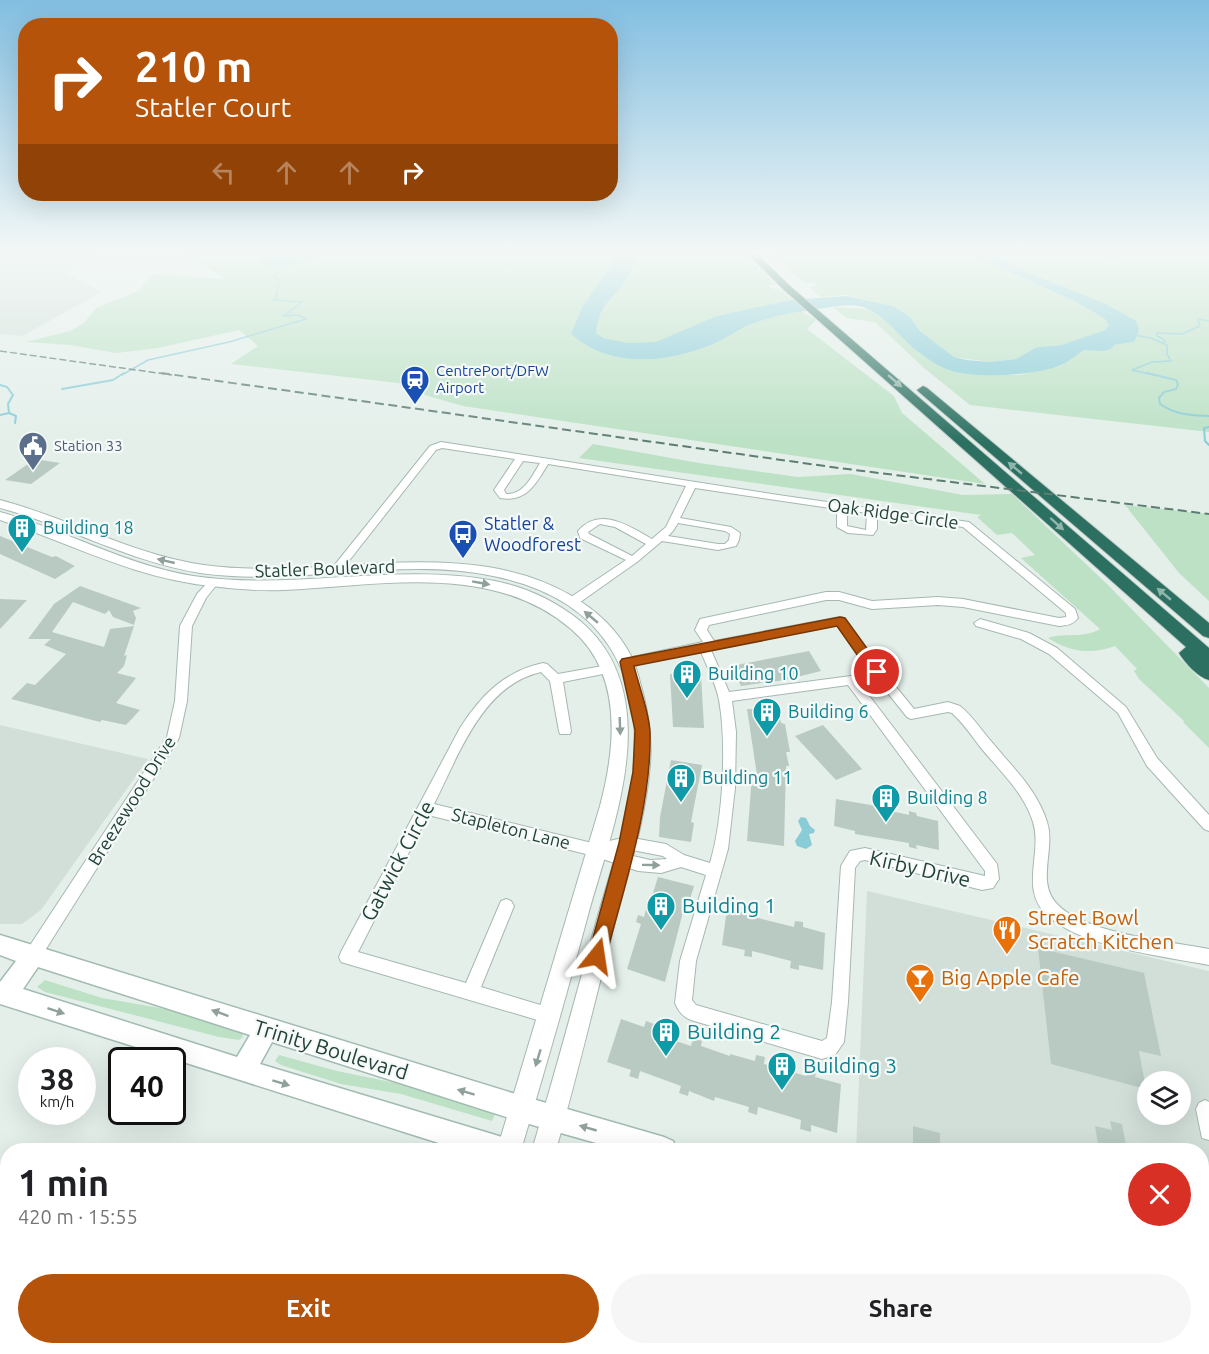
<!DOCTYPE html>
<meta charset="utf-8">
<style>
body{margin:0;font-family:Ubuntu,sans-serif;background:#f6f6f6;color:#202124;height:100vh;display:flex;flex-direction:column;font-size:22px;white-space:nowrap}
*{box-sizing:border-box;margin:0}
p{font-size:20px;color:#757577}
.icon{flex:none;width:33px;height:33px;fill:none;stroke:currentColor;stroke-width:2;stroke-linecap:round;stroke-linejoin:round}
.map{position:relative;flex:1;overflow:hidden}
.drawer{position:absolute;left:0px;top:1143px;width:1209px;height:212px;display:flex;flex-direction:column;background:#fff;border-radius:24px 24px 0 0;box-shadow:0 6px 24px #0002}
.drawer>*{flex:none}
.banner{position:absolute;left:18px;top:18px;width:600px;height:183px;border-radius:24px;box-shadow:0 6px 24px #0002;background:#b45309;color:#fff;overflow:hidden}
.tools{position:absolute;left:1137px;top:1071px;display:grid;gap:12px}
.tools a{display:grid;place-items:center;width:54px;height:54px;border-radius:50%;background:#fff;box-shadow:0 6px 24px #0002;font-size:30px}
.speed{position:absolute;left:18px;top:1047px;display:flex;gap:12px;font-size:30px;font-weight:700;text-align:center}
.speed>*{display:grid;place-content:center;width:78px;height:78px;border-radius:50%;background:#fff;box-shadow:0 6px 24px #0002;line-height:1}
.speed small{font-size:15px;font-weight:400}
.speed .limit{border:3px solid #111;border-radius:9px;background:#fff;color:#111}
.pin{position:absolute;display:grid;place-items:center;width:51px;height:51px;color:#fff;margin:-26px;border:3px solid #fff;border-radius:50%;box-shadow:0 2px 6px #0007}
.me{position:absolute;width:66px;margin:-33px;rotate:15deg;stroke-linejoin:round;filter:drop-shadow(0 0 4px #0008)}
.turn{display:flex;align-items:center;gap:21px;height:126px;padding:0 18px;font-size:27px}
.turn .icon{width:78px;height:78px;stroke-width:2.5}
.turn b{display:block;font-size:42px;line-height:51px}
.lanes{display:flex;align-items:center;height:57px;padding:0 18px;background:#0003;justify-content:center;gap:30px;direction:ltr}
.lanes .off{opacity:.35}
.round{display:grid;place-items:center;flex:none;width:63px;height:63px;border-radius:32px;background:#f6f6f6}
.summary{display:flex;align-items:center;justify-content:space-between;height:102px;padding:0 18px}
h1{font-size:36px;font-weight:700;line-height:45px}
.button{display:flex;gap:12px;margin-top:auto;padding:12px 18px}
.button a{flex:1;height:69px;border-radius:36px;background:#b45309;color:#fff;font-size:24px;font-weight:700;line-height:69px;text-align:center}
.button a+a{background:#f6f6f6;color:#202124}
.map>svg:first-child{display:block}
.built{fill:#d2dfd9;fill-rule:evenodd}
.green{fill:#bce1c5}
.water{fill:#89ccd7}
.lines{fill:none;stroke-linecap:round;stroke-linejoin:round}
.stream-far1{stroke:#89ccd7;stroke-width:1.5}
.stream{stroke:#89ccd7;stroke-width:2}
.building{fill:#b9cac3}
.minor-casing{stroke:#a6b8b1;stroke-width:2}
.tertiary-casing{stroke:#a6b8b1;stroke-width:2}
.secondary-casing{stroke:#a2bbb2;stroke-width:3}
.motorway-casing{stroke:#c1cac8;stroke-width:2}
.minor{fill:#fff;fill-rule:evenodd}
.tertiary{fill:#fff;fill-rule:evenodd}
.secondary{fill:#fff;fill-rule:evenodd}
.motorway{fill:#2b7061;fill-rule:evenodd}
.rail-far1{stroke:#5d7d74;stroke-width:1.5;stroke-dasharray:7 3;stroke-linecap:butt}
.rail{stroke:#5d7d74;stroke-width:2;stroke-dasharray:9 4.5;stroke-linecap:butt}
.oneway{fill:#90b5ac}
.oneway2{fill:#90a09c}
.route{fill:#b45309;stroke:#753606;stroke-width:1.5}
.labels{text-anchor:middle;stroke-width:4.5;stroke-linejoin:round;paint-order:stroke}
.far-transit-label{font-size:15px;fill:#164399;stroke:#f5faf8;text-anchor:start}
.far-service-label{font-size:15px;fill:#4e5e75;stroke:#f5faf8;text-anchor:start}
.street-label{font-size:18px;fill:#224239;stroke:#f5faf8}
.transit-label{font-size:18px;fill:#164399;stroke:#f5faf8;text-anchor:start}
.culture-label{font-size:18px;fill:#0d838f;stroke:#f5faf8;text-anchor:start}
.near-street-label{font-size:21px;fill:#224239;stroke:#f5faf8}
.near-culture-label{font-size:21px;fill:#0d838f;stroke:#f5faf8;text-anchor:start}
.near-food-label{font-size:21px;fill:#c56008;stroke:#f5faf8;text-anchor:start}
</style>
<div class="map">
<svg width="1209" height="1354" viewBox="0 0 1209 1354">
<rect width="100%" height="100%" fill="#e4efea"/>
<path class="built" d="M0,253H100L64,272L102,292L22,336L0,334Z
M0,725L148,759L41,910L22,924H0Z
M867,891L1209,971V1274L1202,1272V1150H856ZM1148,1082H1180V1114H1148Z
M521,1347H878L898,1354H519Z"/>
<path class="green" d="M184,253H744L776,285H769L770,288L782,291L792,299L783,301L816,320L807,329L894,396L902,413L985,484L463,406L428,396L398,383L231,364L258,346L239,330L158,348L116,353L70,345L26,342L70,331L84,323L96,308L138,291L153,274L226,279Z
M772,253H967L1072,300L1104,318L1110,325L1105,330L1061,345L1037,347L1016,359L989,362L954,357L920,331L910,317L893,306L846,295L821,297L809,287L816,286L817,283H804Z
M990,253H1209V432L970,405L924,368L875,322L847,318L833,307L868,309L891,324L920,354L949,370L971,374L1019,375L1060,366L1084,350L1134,342L1115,308L1025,271Z
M593,444L699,463L798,477L851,474L963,495L1012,494L1107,584L1209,688V748L1183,722L1184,721L1139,679L1134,671L1137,669L1115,646C1090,655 1070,652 1048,638C1066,632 1083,639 1100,629L1021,558L1035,555L1012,533L997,535L977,517L981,515L579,458Z
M1125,505L1209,514V601L1179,573Z
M45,980L102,998L172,1010L242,1033L243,1037L239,1040L219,1037L45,992L37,987Z
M279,1055L337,1071L435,1091L496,1112L492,1121L401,1094L341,1084L281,1065L275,1061Z"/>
<path class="water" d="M256,253H327C308,262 282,271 261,263Z
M612,253H637C634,260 633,270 629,276C614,301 600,299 596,333L603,338L628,343L656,342L717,316L791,300L847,296L893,306L910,317L920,331L954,357L967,360L989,362L1016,359L1037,347L1061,345L1105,330L1109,325L1104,318L1072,300L967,253H990L997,256L1025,271L1106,304L1136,321L1139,330L1134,342L1114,345L1111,349L1103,351L1084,350C1076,355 1070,361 1061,365C1035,376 975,379 949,370C940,367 929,360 921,354C901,340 890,319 866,308C855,303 836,306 825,308C801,311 776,315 754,323C740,328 727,338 713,344C668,363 610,369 571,334L583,306L612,265L614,257Z
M801,817L806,818L810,826L815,830L814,833L809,834L812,845L806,849L797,846L795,841L802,830L798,821Z"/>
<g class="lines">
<path class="stream-far1" d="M1061,253H1086
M1099,253L1109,257L1126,256L1124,253
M1133,335L1151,338L1167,345V354L1171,361L1152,362L1132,370L1154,375
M1164,343L1165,340L1157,336V333L1182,334L1200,326L1198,319L1209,321
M122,375L148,360L229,342L306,319L298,315L284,316L302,302L273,300L276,297L279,280L274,276L281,264"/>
<path class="stream" d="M1147,373L1176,380L1178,384L1176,389L1164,392L1159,398L1160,404C1176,415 1190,415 1209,416
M0,385L7,387L13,395L8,404L9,413
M62,389L113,380L124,373
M0,415L9,413L16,416L15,423
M1209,427L1204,428L1205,441L1209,445"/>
</g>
<path class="building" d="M35,459L60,463L31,484L5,480Z
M0,536L52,557L56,556L75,566L55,579L0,554Z
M80,586L141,608L133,611L136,618L134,625L113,617L109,610L105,614L73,602L52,632L104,647L110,629L134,626L124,656L127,655L124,666L117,673L136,678L116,703L140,710L126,725L102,720L100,722L11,699L27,683L35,685L66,654L44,645L51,639H28L54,604Z
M0,599L27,600L0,629Z
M809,651L821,671L785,680L741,686L731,666Z
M670,674L701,675L704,728L673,727Z
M747,709L778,710L781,723L785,724L790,752H786L789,766H786L784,846L747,841L752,775H757Z
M823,725L831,734L862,769L836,780L795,736Z
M671,760L702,765L691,822L694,823L691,842L659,837L660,817Z
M836,799L882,807V809L909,815V811L916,813L917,816L938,821L939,850L916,845L917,849L909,847V843L855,834V831L834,826Z
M658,877L694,886L687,909L684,908L665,982L627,969L641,924L636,922L638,915L644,917L647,906H649Z
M727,909L750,914L751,910L758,912V918L794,927L795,921L803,922V927L825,933L823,970L799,965V970L790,968L791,961L752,951V957L744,956L745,950L722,945Z
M1038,948L1144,973L1161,1056L1139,1051L1146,1089L1051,1064Z
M621,1019L644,1027L646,1021L654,1024L652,1033L691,1046L693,1038L702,1041L701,1046L730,1056V1054L755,1061L756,1055L765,1057L764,1064L806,1076L807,1069L816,1072L815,1077L841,1084L837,1133L811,1125V1132L800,1129L801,1120L758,1107L757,1115L748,1112L749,1107L715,1097L714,1101L689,1091L688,1096L679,1093L681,1086L640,1071L638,1079L629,1076L631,1070L607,1062Z
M1110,1121L1122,1124L1127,1150H1099L1095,1126L1112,1130Z
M913,1126L940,1133V1150L913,1145Z"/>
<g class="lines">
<g class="minor-casing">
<path id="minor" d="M441,442L785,496L969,522L1075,609L1078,618C1073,625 1067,625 1059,626L963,607L938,605L872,609L839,600H826L709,625L707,630L714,641L840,617L844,618L870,655L914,709L948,702L960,706C972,716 980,728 990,740C1011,766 1037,789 1047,822C1056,849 1035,883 1058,905C1087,934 1168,941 1209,949V965C1163,956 1085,948 1049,917C1018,891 1043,854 1033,822C1024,793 1000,771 981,748C972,736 963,723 952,713L948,712L911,719L907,717L862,661L837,625L711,650L729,692L851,676L855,677L997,864L999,879L993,888L982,890L865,860L860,861L855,868L848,1002L844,1042L835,1055L822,1059L691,1020C683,1017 678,1011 675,1003L680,961L706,875L681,867L661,873L638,871L594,856L428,815L358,952L466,983L501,901L506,899L511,901L514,906L481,987L557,1010L559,1016L557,1022L551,1024L341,962L339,957L341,952L460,728C481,695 505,671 543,663L547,664L558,674L608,665L614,669L608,673L563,682L571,731L570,734H560L559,731L550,681L541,672C482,685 458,757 434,804L596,844L627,837L666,844L684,855L710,863C723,820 727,744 719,700C716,684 707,667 701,652L627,666L623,665L621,662L623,659L703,642L695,630L700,619L826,592H839L872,601L938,597L963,599L1059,618L1066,617V613L963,527L877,515V529L873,535L848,533L837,527V509L695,488L680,518L731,527L740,533L739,540L736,546L718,550L662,541L637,562L576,605H568L567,602L568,599L626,560L580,538L578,531C600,506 629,526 652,539L666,527L686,486L548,464C536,484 526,503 500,498L494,490L515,459L442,448L436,450L341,571H333L332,569L333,567L430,446ZM523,461L540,463C532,476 524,495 506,494L504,490ZM847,510L867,513L866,530L847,526ZM678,523L725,531L730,534L729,540L725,544H718L668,536L673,531ZM600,524L615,527L646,544L632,556L589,534L588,532ZM848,685L985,871V876L865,848L850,851L841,866L832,1002L827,1038L822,1041L696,1005L692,1000L696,961L728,849L735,788L736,732L732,701ZM627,849L663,856L667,859L650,860L616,852Z
M213,580L218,583L206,598L192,626L187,701L179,738L39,960L33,963L27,960L25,955L27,950L167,737L175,701L180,626L197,594L209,581Z
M980,619L1029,633L1057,648L1126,707L1157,758L1209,815V831L1204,829L1147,766L1118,713L1049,654L1021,639L976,626L974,623Z
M1205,1100L1209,1102V1140L1202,1138L1196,1109L1199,1103Z"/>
</g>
<g class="tertiary-casing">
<path id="tertiary" d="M0,500C69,518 133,555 204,565C299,578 394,552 488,567C544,576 603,603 630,654C637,666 639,680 643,693C649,717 652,739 650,764C646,819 628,873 614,926C595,1001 577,1076 556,1150H532C554,1077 574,1003 594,930C607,881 625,833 632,782C647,673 603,598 493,576C399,556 298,587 200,573C130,562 68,526 0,508Z
M0,512C66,530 125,565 193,576C294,591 395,562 495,581C525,587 555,601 579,620C668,694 613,824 588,915C567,994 544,1073 521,1150H497L600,806C616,746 623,673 571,629C491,561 379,586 283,590C259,591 235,589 211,586C134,578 72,544 0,520Z
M426,1347H454L452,1354H424Z
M471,1347H499L497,1354H469Z"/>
</g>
<g class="secondary-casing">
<path id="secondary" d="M0,935L522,1096L664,1137L673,1141L677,1150H621L522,1122L272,1042L260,1064L502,1137L511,1141L515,1150H461L0,1004V982L16,961L0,955ZM38,967L250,1035L237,1057L23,989Z
M1202,1294L1209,1296V1326L1202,1323Z
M1107,1347H1156L1159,1354H1110Z"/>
</g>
<g class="motorway-casing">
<path id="motorway" d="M747,253H756L790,286L1209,648V680C1198,677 1185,663 1179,653L1186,647L784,290Z
M923,386L927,388L1209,623V638L1203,636L919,392L917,390Z"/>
</g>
<use href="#minor" class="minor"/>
<use href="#tertiary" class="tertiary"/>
<use href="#secondary" class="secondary"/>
<use href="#motorway" class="motorway"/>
<path class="rail-far1" d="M0,351L172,375"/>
<path class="rail" d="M161,373L839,468L1209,514"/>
</g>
<defs><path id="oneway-solid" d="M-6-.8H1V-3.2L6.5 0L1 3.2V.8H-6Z" transform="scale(1.5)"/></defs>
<g class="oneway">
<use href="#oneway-solid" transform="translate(895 381) rotate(41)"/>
<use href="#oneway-solid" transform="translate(1015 468) rotate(-140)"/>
<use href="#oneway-solid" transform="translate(1057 524) rotate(42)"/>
<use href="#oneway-solid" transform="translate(1164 594) rotate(-140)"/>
</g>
<g class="oneway2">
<use href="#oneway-solid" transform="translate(166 561) rotate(-167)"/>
<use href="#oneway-solid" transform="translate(481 583) rotate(10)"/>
<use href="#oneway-solid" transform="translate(591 617) rotate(-140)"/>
<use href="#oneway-solid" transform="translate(620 726) rotate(88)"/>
<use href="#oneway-solid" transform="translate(651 865) rotate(1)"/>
<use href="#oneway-solid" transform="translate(56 1011) rotate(18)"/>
<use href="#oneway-solid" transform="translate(220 1013) rotate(-160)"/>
<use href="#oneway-solid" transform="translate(538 1058) rotate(107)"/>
<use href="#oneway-solid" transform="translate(281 1083) rotate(17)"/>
<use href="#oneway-solid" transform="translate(466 1092) rotate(-163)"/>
<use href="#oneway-solid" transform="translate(588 1128) rotate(-164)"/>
</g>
<linearGradient id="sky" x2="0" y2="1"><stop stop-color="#82bee1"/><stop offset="0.57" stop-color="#f3f8f6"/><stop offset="1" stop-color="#f3f8f6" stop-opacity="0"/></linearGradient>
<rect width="1209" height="443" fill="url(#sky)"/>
<path class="route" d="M840,617L845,618L882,669L884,672L882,676H872L837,626L634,666C639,687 649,711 650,732C652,804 624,887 606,956L603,962L597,965L591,962L588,956L619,843L633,772L635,730L620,662L622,659Z"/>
<defs>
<g id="station-pin" transform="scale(1.5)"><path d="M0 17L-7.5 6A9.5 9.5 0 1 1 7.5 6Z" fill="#1a4fb4" stroke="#f5faf8"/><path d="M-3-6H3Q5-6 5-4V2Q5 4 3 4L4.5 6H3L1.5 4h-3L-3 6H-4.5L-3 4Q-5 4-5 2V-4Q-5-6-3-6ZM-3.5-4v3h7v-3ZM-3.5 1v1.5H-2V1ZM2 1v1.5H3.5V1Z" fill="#fff"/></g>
<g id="civic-pin" transform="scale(1.5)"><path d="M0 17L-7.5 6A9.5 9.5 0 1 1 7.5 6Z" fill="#5c6f8a" stroke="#f5faf8"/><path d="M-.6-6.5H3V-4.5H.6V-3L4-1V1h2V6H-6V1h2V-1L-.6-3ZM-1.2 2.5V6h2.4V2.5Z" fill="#fff"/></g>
<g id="building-pin" transform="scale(1.5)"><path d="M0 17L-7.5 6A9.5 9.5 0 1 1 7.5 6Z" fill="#0f9aa8" stroke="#f5faf8"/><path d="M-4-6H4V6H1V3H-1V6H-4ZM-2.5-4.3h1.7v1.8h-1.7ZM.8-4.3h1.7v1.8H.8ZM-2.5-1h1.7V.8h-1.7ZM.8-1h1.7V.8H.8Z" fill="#fff"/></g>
<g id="bus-pin" transform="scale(1.5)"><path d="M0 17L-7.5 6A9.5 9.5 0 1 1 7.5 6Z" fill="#1a4fb4" stroke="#f5faf8"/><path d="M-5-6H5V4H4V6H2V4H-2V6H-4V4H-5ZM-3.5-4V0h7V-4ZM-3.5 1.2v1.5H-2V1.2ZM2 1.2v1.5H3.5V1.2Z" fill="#fff"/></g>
<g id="restaurant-pin" transform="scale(1.5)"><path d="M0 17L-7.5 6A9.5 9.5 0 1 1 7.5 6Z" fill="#e8710a" stroke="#f5faf8"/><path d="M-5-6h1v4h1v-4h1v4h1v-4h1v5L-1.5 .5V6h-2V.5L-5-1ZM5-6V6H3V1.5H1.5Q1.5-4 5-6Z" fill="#fff"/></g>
<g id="bar-pin" transform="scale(1.5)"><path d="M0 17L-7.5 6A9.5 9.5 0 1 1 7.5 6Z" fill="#e8710a" stroke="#f5faf8"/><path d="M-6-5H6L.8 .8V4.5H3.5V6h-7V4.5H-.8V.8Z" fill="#fff"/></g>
</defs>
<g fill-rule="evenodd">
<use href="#station-pin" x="415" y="380"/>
<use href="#civic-pin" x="33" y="446"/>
<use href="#building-pin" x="22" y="528"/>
<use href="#bus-pin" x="463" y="534"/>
<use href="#building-pin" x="687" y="674"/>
<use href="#building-pin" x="767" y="712"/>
<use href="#building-pin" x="681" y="778"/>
<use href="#building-pin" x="886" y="798"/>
<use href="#building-pin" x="661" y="906"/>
<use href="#restaurant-pin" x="1007" y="930"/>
<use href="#bar-pin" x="920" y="978"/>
<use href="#building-pin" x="666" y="1032"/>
<use href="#building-pin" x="782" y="1066"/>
</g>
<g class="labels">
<g class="far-transit-label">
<text x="436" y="376">CentrePort/DFW<tspan x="436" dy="17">Airport</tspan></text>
</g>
<g class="far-service-label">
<text x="54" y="451">Station 33</text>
</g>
<g class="street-label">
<text transform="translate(893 514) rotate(8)" y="6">Oak Ridge Circle</text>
<text transform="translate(325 569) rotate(-2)" y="6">Statler Boulevard</text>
<text transform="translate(132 801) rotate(-58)" y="6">Breezewood Drive</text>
<text transform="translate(511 829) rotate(14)" y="6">Stapleton Lane</text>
</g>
<g class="transit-label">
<text x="484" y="530">Statler &amp;<tspan x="484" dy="21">Woodforest</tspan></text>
</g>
<g class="culture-label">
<text x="43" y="534">Building 18</text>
<text x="708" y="680">Building 10</text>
<text x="788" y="718">Building 6</text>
<text x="702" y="784">Building 11</text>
<text x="907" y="804">Building 8</text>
</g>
<g class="near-street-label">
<text transform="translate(398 861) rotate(-62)" y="7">Gatwick Circle</text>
<text transform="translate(920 869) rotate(13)" y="7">Kirby Drive</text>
<text transform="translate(331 1050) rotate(17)" y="7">Trinity Boulevard</text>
</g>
<g class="near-culture-label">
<text x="682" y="913">Building 1</text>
<text x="687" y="1039">Building 2</text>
<text x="803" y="1073">Building 3</text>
</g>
<g class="near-food-label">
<text x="1028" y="925">Street Bowl<tspan x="1028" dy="24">Scratch Kitchen</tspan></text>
<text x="941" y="985">Big Apple Cafe</text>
</g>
</g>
</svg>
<div class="tools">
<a><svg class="icon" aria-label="layers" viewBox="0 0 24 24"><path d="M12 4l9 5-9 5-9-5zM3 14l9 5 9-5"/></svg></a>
</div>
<div class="speed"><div>38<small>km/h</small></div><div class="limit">40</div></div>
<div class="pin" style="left:877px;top:672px;background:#d93025"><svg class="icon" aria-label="arrive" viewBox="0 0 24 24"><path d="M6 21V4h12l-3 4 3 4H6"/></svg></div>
<svg class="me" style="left:597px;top:956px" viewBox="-20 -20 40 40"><path d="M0-17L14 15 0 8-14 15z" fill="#b45309" stroke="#fff" stroke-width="4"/></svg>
<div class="banner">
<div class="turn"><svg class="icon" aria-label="right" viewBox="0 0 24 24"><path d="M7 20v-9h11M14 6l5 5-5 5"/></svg><div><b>210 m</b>Statler Court</div></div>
<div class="lanes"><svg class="icon off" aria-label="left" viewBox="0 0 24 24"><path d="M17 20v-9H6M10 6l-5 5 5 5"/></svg><svg class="icon off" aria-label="ahead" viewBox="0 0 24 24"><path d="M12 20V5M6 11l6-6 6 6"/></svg><svg class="icon off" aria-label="ahead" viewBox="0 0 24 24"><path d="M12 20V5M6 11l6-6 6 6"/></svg><svg class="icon" aria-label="right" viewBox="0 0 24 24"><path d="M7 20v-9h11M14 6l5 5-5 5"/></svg></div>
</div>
<section class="drawer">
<div class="summary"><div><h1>1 min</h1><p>420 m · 15:55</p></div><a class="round" style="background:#d93025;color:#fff"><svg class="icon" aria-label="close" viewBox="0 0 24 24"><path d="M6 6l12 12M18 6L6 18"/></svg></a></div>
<div class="button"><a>Exit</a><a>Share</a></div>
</section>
</div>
